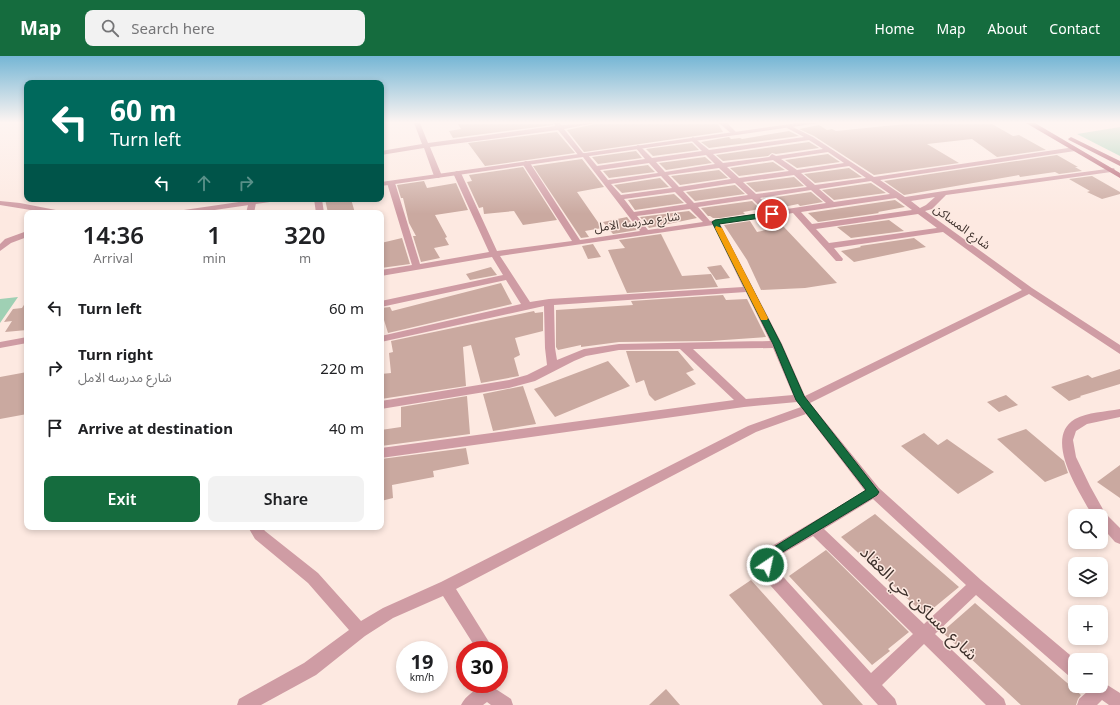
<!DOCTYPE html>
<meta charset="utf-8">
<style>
body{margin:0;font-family:"Noto Sans","Noto Sans Arabic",sans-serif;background:#f2f2f2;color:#202124;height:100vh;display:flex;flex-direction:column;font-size:15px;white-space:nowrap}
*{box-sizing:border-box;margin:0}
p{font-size:13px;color:#757577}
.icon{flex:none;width:22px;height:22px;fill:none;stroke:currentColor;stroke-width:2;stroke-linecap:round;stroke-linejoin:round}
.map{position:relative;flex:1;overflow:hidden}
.drawer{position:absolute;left:24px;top:154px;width:360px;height:320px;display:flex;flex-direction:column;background:#fff;border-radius:8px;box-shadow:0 2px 6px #0003}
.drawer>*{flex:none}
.banner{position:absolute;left:24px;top:24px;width:360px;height:122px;border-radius:8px;box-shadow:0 2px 6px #0003;background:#00695c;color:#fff;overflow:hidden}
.controls{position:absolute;left:1068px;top:453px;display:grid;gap:8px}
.controls a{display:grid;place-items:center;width:40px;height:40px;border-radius:8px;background:#fff;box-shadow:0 2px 6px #0003;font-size:20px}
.speed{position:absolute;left:396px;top:585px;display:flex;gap:8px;font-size:20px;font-weight:700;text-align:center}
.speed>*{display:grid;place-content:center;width:52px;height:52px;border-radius:50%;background:#fff;box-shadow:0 2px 6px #0003;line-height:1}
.speed small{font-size:10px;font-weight:400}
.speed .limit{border:6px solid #d22;background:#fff;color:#111}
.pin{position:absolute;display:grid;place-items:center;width:34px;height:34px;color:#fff;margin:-17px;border:2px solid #fff;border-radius:50%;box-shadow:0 1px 4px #0007}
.me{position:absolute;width:44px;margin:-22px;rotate:34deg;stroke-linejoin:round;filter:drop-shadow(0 0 3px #0008)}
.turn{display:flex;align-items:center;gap:14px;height:84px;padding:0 20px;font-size:18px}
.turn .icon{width:52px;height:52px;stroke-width:2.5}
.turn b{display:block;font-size:28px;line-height:34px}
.lanes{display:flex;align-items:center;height:38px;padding:0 20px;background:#0003;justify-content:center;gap:20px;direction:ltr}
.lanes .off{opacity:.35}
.eta{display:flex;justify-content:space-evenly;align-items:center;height:68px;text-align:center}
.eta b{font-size:24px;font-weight:600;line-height:28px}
.primary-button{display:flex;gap:8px;margin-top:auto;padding:8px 20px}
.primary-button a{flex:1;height:46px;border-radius:8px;background:#156c3e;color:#fff;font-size:16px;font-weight:600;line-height:46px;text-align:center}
.primary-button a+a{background:#f2f2f2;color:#202124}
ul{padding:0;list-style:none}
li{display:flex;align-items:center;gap:12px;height:60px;padding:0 20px}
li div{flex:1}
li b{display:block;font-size:15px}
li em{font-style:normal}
header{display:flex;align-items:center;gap:24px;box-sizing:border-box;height:56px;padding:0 20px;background:#156c3e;color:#fff}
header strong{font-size:19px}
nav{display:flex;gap:22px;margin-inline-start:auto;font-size:14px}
.search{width:280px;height:36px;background:#f2f2f2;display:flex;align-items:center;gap:10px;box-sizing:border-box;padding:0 14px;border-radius:8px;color:#757577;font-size:15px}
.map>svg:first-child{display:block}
.green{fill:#9fd0b4}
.building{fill:#caa9a0}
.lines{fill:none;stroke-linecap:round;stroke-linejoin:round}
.minor{fill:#cf9ca4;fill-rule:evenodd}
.tertiary{fill:#cf9ca4;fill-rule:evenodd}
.primary{fill:#ad5467;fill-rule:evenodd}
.route{fill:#156c3e;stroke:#0e4628}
.slow{fill:#f59e0b}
.labels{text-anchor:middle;stroke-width:3;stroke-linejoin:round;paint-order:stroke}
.far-street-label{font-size:12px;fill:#3e312c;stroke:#fde9e1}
.near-street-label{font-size:17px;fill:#3e312c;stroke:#fde9e1}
</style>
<header>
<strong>Map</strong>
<div class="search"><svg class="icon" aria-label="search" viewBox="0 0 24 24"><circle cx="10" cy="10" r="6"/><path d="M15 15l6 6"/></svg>Search here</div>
<nav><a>Home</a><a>Map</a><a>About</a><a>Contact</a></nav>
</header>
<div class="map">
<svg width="1120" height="649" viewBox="0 0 1120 649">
<rect width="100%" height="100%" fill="#fde9e1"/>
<path class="green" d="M1120,71V100L1077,78Z
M18,241L0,267V243Z"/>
<path class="building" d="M458,68H553V69L453,82L449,75L461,73Z
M595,68H718L723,76L584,96L567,74Z
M905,68H992L1013,80L1019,79L1046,94L997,101L972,83L927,88L959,107L874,119L814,80L799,73L819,69L827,74L832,73L836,75Z
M789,75L799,80L709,92L701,86L729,81L731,83L740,82L742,83Z
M557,76L575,97L485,110L468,87Z
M809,86L819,92L776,98L772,97L768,100L723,105L716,99Z
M692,87L699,94L653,100L646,93Z
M636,95L642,102L598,108L592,101Z
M828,98L840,106L797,112L785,104Z
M1057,99L1078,111H1075L1082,115L1059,118L1055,116L1020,121L1019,119L904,139L884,125Z
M705,101L712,107L666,114L659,107Z
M582,103L604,131L577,136L602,172L585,175L589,181L581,182L533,110Z
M773,106L785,114L739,120L730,112Z
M648,109L655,116L609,122L603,115Z
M523,111L557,164L523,169L514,155L484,158L483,151L479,152L467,126L472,125L469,119Z
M849,112L862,121L815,127L804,118Z
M719,114L728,122L680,129L671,120Z
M1092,120L1120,136V138L1102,143L1087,136L1090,135L1069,123Z
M794,121L804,130L756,136L746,127Z
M660,122L669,131L622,137L614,129Z
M424,125L427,132L456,127L468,154L435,159L447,181L445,182L449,189L434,192L440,202L421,206L413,180H416L409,167L403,142H401L397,129Z
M871,127L886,137L834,144L822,134Z
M735,129L745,138L695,145L686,136Z
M811,136L823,146L800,150L798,148L774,153L763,143Z
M674,138L684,147L635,154L628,144Z
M325,143H351L355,157H328Z
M895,144L905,151L878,156L879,157L818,166L808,157Z
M752,145L760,153L743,156L745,158L720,162H713L710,160H708L701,152Z
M689,155L697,162L649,172L640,161Z
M627,161L637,174L613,178L603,166Z
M889,164L904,175L851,182L837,171Z
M750,165L757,176L783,170L837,227L805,232L761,234L747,204L724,169Z
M661,178L682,220L711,218L718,231L627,237L608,194L625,192L619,184Z
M402,182L410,208L381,212V187Z
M914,182L926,191L854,206L841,195L861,191L860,190Z
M593,188L601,201L588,203L582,190Z
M721,209L730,222L716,224L707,211Z
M491,211L497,219L470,224L466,218Z
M501,227L512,248L388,277L384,264L381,265V252L390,251L392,255Z
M723,239L726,244L747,243L766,281L710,285L619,286L581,291V289L558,294L556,291V254L633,249L631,245Z
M27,244V274L5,276L12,265L4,266L13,253L22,252Z
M534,255L535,257L543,256V275L515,282L520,299L514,302L519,320L481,327L471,289L463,291L466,330L381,343V318L391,317L389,297L393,296L391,285Z
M626,295H678L694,314L686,317L696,328L655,345L649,339L644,324L636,327Z
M608,305L630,330L555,361L534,333Z
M1120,313V328L1080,340L1081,341L1069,345L1051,331L1088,319L1092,322Z
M27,316V358L0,363V321Z
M523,330L536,368L493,375L483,338Z
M1006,339L1018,349L999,356L987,346Z
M467,340L470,378L381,390V374L401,371V351Z
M1026,373L1064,405L1068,417L1045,426L997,383Z
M924,377L938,389L947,383L994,416L958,438L901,390Z
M466,392L469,408L433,415L434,421L392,429L393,442L381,445V403Z
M1120,409V442L1097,426Z
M875,458L959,531L925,559L841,481Z
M826,494L909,576L888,593L890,595L872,609L789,520Z
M751,524L863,649H823L729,539Z
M975,547L1081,639L1078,643L1076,649H1021L942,576Z
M666,633L680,649H649Z"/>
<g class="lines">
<path class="minor" d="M414,67H420L428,87L555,70L554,67H560L561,69L595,67L564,73L583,97L587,98L597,110L645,103L635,91L638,89L640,90L652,102L702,95L690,83L693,81L709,94L804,81L787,72V70L789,69L813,81L874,121L1075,91L1078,93L1075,95L880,124L905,141L944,135L1114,112L1115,114L1111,116L946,139L932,153L925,155L1032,232L1120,289V298L1029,238L810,347L879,432L981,524L1076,604L1075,622L1069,620L976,539L935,578L1004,643L1006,649H986L924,588L882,629L895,643L897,649H878L770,529L761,511L764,498L772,490L865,435L806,358L756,376L456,533L494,594H477L443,540L393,562L365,580L316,619L261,649H237L239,643L304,607L349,574L308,527L255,483L248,471H262L265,475L318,517L361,565L383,552L441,526L748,370L801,351L797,346L744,351L381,402V392L734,344L680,293L619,294L586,300L574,305L535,325L509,332L381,353V345L509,324L527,319L547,309L545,292L544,250L381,286V280L521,248L506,224L381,251V245L503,219L492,201L381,220V214L412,209L387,127L388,125H391L395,127L420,208L489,196L453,117L457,115L461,117L497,195L572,185L522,107L526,105L530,107L580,184L640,175L583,101L579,100L558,74L430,91L442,120L438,122L434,120L424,92L381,99V95L422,88ZM809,84L823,93L776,100L772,98L769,101L723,107L713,98ZM828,96L844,107L797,114L781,103ZM706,99L715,108L665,116L656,106ZM773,104L789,115L739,122L727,111ZM649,107L658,117L608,124L600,114ZM849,110L866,122L815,129L801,117ZM719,112L731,123L679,131L668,119ZM794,119L807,131L756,138L743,126ZM661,120L672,132L621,139L611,128ZM871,125L890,138L834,146L819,133ZM735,127L748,139L694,147L683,135ZM811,134L826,147L774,155L760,142ZM675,136L687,148L634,156L624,143ZM935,141L926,149L920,152L911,145ZM896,142L912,154L812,168L801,156ZM752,143L766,156L710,165L698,151ZM690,153L703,166L648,174L637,160ZM793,157L836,205H842L843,203L834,192L943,176L1022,234L805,340L782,288L720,168ZM918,158L937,172L829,187L816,173ZM713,169L743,231L549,243L530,246L500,200ZM746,236L770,285L619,288L584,293L557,304L555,292L554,249ZM773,292L793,339L746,343L693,293ZM873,443L966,529L924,568L824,473ZM813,480L913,578L871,617L776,513L775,506L782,498Z
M719,67H727L738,78L733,79Z
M314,143H322L324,157H316Z
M249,145H255L256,147L254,157H246Z
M27,175V181L11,187L0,195V188L5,183Z
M27,281V287L0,292V286Z
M1120,353V361L1087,368L1076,375L1073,384L1076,401L1090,430L1105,457L1120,472V488L1115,486L1101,470V460H1093L1091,457C1079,435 1043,382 1075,363C1088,356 1105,356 1120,353Z
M1101,625L1120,637V649H1109L1102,644L1097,649H1077L1079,643L1088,635L1086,630H1101Z
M488,628L511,643L513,649H491L487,646L483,649H461C465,640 478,631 488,628Z"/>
<path class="tertiary" d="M797,67H819L381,130V126Z
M260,143H281L277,145L194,157H173L177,155Z
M0,145L20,147L61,155L65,157H49L0,149Z"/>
<path class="primary" d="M1026,67H1035L1120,117V122Z
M1071,81L1120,105V110L1069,84L1068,83Z"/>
</g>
<linearGradient id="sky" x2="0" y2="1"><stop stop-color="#75b6d5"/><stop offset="0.42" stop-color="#fef5f2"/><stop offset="1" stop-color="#fef5f2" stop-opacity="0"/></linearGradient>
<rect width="1120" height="158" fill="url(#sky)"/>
<path class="route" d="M772,156L775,157V160L719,168L781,288L804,340L879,436L877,439L781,497L775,503L771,513L767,515L763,513L761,509L766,496L866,434L796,344L773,288L712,166L715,164Z"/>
<path class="slow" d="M716,170L722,172L768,262L767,264H761L715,172Z"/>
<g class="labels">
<g class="far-street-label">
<text transform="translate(637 166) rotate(-8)" y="4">شارع مدرسه الامل</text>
<text transform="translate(962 171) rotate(36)" y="4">شارع المساكن</text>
</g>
<g class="near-street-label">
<text transform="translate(919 547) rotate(44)" y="6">شارع مساكن حي العقاد</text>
</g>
</g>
</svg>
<div class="controls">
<a><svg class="icon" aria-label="search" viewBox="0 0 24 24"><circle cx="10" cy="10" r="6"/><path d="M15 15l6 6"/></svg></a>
<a><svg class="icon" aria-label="layers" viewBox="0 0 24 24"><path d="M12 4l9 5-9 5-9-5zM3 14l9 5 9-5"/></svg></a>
<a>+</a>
<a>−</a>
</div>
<div class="speed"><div>19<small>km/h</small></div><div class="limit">30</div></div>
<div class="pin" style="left:772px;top:158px;background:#d93025"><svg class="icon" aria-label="arrive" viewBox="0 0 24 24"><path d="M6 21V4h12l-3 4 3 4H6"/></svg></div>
<svg class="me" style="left:767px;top:509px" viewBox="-20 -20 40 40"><circle r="17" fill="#156c3e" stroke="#fff" stroke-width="3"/><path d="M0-11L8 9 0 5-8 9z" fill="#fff"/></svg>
<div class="banner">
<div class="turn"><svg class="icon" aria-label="left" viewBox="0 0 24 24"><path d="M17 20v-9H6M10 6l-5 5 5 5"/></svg><div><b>60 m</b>Turn left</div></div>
<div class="lanes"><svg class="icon" aria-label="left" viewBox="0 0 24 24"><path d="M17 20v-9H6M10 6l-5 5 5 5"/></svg><svg class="icon off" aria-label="ahead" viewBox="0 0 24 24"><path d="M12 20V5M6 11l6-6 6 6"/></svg><svg class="icon off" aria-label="right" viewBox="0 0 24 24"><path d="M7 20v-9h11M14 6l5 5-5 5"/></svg></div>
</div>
<section class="drawer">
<div class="eta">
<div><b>14:36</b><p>Arrival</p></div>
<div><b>1</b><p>min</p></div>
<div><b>320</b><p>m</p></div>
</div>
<ul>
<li><svg class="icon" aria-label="left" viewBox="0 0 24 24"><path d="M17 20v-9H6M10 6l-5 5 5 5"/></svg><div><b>Turn left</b></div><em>60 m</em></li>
<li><svg class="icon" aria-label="right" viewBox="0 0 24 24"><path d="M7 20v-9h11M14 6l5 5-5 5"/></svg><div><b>Turn right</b><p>شارع مدرسه الامل</p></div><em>220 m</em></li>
<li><svg class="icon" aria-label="arrive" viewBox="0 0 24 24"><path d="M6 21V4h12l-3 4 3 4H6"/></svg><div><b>Arrive at destination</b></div><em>40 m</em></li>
</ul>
<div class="primary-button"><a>Exit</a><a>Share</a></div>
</section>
</div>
